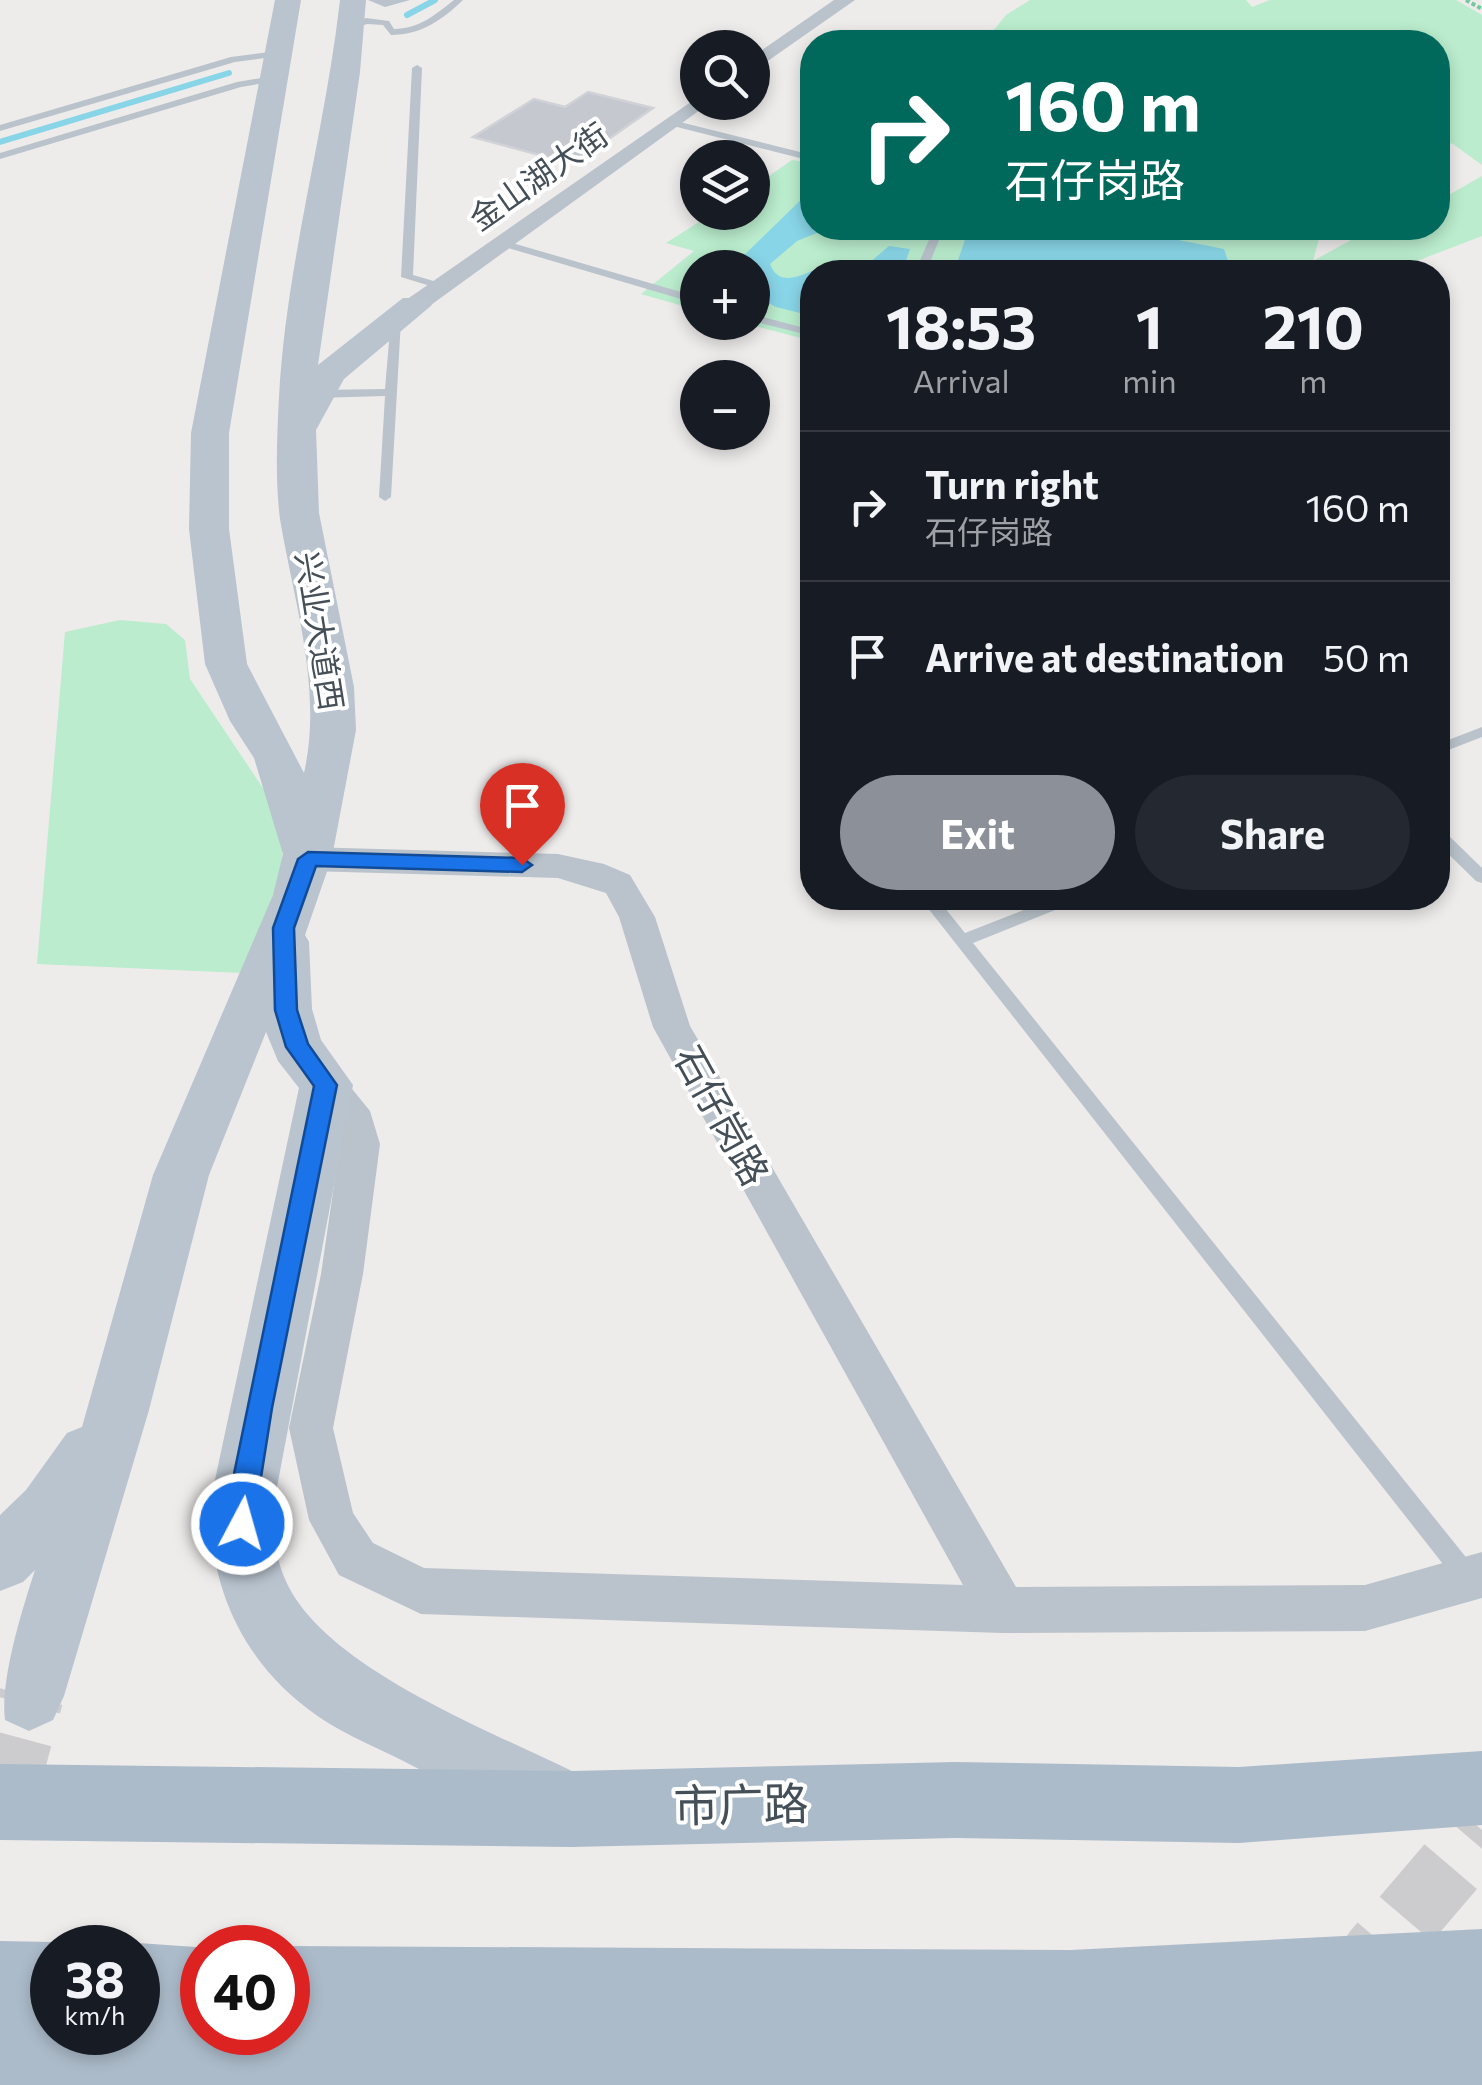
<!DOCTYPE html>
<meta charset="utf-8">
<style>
body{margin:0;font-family:Commissioner,"Noto Sans SC",sans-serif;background:#242831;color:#f1f3f6;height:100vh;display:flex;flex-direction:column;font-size:38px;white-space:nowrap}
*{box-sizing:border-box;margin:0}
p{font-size:32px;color:#9ea1a6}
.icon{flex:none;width:55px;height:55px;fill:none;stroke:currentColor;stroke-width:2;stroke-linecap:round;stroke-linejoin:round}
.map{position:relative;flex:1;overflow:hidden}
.side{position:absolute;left:800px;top:260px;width:650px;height:650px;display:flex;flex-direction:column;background:#171b24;border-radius:40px;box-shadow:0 5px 15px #0003}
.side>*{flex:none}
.banner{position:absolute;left:800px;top:30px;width:650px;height:210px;border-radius:40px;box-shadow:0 5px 15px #0003;background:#00695c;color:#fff;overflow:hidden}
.fabs{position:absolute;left:680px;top:30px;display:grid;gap:20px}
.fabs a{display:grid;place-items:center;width:90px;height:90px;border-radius:50%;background:#171b24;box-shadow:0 5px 15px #0003;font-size:50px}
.speed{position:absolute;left:30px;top:1925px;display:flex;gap:20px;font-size:50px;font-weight:700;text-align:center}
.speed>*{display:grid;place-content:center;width:130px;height:130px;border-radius:50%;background:#171b24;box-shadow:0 5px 15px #0003;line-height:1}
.speed small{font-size:25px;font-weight:400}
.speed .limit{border:15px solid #d22;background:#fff;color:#111}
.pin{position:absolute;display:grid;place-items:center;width:85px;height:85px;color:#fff;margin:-102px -42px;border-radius:50% 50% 50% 0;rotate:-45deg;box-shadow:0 0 10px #0007}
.pin .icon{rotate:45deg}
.me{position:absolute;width:110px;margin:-55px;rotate:6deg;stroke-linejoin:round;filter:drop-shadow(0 0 8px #0008)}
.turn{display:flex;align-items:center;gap:35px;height:210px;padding:0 40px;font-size:45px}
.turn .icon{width:130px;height:130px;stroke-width:2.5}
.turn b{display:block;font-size:70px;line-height:85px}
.eta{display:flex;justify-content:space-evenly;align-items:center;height:170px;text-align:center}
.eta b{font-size:60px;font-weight:700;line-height:70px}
.button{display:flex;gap:20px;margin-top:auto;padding:20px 40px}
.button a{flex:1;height:115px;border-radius:60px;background:#8c9099;color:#fff;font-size:40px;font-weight:700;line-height:115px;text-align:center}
.button a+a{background:#242831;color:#f1f3f6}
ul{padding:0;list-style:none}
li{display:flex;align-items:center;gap:30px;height:150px;padding:0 40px;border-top:2px solid #363941}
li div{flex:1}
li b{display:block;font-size:38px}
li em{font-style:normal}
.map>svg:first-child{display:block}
.green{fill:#baeccd}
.water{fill:#88d5e7}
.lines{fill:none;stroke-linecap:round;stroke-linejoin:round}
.stream{stroke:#88d5e7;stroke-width:6}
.building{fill:#c5c8ce;stroke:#d0d2d7;stroke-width:2.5}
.secondary-tunnel{stroke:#ccccce;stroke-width:69;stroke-dasharray:69 34;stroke-linecap:butt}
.path{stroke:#74c89d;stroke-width:4;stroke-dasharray:4 2.5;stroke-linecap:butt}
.lane{fill:#bac3cb;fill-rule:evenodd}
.street{fill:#bac3cb;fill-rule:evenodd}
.secondary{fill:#b9c4cf;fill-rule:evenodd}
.primary{fill:#acbbca;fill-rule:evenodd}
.route{fill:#1a73e8;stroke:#114b97;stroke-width:2.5}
.labels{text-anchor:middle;stroke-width:8;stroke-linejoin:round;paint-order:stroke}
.far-street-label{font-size:32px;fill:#454f58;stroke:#fff}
.street-label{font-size:38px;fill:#454f58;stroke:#fff}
.near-street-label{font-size:45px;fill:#454f58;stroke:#fff}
</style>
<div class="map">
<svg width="1482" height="2085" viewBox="0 0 1482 2085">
<rect width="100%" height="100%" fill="#eeebeb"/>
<path class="green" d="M1030,0H1246L1252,7L1270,0H1456L1482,15V165L1453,144L1438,140V42H984L1006,15Z
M792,160L812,163V228H1270L1320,235L1313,261L1367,231L1364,228H1438V201L1482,176V236L1388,272H812V394L804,339L744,323L752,322V268H698L697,310L641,294L694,251L666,243L713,213L752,212L753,187Z
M120,620L166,624L185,640L190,679L281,815L283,869L243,973L37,964L65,632Z"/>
<path class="water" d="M812,189V228H829L797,241L770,264C781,295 816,265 836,262C846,260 859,262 869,263L889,246L910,249L902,272H812V316L776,307L753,295L752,268L735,264Z
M969,228H1118L1224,249L1230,267L1222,272H954Z"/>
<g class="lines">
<path class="stream" d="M407,15L435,0
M0,142L229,73"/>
</g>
<path class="building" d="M588,92L653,108L573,164L473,137L534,99L565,107Z"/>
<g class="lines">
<path class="secondary-tunnel" d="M0,1804L29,1696
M1284,2085L1377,1953L1482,1830"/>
<path class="path" d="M1466,0L1482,9"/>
<path class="lane" d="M368,0H410L385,7Z
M454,0H463C442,20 421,35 391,35L383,25L367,24L350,30L346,27L366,18L389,21L394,29C419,29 435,15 454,0Z
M277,51L280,52V56L235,62L0,131V125L231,57Z
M417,65L422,68L413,275L444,284L446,286L440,289L401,277L412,68Z
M273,76L278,79L276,81L241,87L0,159V153L237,82Z
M672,120L812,155V161L669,125V121Z
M934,228H944L926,272H915Z
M1304,228H1331L1355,233L1350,236L1309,231Z
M502,240L698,297V304L498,245V241Z
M752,314L812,330V336L752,321Z
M391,318L401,320L391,497L385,501L379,497L385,396L316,398L310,394L316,390L385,389Z
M1482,727V737L1438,754V744Z
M1438,830L1444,831L1482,868V883L1476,881L1438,844Z
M920,898H937L965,933L1054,898H1077L1075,902L973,943L1477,1571L1480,1579L1477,1587L1469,1590L1461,1587Z"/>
<path class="street" d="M834,0H855L752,72V57Z
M698,97V102H711L424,310H406L403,305L406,300Z
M308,847L558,854L604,864L630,875L655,917L690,1026L1016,1587L1365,1585L1482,1552V1598L1365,1631L1003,1633L421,1614L339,1575L309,1520L289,1428L321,1274L340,1144L337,1127L307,1085L312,1074L326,1070L340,1074L370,1111L380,1144L363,1274L333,1428L353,1513L373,1543L424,1568L963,1585L653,1027L619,917L606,893L558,878L308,871L296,867L291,859L296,851Z"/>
<path class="secondary" d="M275,0H301L229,433V529L247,664L304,773C323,689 294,603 280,519C275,481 277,436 279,397C286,264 325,133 340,0H366L360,72L318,365L403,298H427L432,305L344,379L316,430L319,513L354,687L356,730L332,857L305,935L309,942L312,1009L321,1040L353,1085L274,1503C274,1529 274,1554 285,1579C323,1669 497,1733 582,1776L593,1801L582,1826L557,1837C508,1816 461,1790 413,1766C383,1750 347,1736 319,1717C246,1667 209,1591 210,1503L299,1088L278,1061L266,1032L209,1175L149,1410L64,1696L53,1720L29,1731L5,1720C0,1680 22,1610 35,1570L23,1582L0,1591V1515L26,1490L67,1433L82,1427L153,1175L273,895L283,854L254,758L230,721L205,664L189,529L191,433Z"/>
<path class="primary" d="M1482,1751V1825L1239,1843L955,1838L572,1847L0,1840V1764L572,1771L955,1762L1239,1767Z
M1482,1929V2085H0V1941L52,1942L65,1948H52V2032H138V1948H127L138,1943L210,1948H202V2032H288V1948H284L288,1946L1071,1950Z"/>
</g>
<path class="route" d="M308,852L522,858L532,865L522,872L316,866L294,928L297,1010L308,1044L337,1085L272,1408L252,1534L242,1538L232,1534L228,1503L314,1086L286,1047L275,1010L273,928L298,859Z"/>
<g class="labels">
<g class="far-street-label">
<text transform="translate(539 177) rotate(-35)" y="11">金山湖大街</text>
<text transform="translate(319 631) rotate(81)" y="11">兴业大道西</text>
</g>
<g class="street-label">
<text transform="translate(721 1116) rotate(61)" y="13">石仔岗路</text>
</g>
<g class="near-street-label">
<text transform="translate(741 1805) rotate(-1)" y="16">市广路</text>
</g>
</g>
</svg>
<div class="fabs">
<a><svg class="icon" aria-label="search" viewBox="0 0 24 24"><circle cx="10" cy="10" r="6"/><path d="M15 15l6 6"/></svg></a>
<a><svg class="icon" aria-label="layers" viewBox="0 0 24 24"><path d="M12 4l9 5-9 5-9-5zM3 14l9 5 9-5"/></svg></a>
<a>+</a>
<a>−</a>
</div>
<div class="speed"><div>38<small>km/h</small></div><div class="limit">40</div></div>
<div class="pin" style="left:522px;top:865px;background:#d93025"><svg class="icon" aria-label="arrive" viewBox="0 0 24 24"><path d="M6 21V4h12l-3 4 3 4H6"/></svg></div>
<svg class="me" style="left:242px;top:1524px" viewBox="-20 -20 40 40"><circle r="17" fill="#1a73e8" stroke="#fff" stroke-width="3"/><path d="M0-11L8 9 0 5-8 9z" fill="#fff"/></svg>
<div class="banner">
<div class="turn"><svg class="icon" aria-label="right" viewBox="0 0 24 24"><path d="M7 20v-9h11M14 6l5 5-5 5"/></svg><div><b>160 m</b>石仔岗路</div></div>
</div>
<section class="side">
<div class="eta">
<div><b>18:53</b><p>Arrival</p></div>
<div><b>1</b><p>min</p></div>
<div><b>210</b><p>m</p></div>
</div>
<ul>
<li><svg class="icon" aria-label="right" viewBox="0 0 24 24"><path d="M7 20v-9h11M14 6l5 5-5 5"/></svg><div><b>Turn right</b><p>石仔岗路</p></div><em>160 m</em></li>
<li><svg class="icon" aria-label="arrive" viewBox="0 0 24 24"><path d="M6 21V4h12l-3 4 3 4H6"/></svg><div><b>Arrive at destination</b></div><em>50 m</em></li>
</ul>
<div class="button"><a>Exit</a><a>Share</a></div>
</section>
</div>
